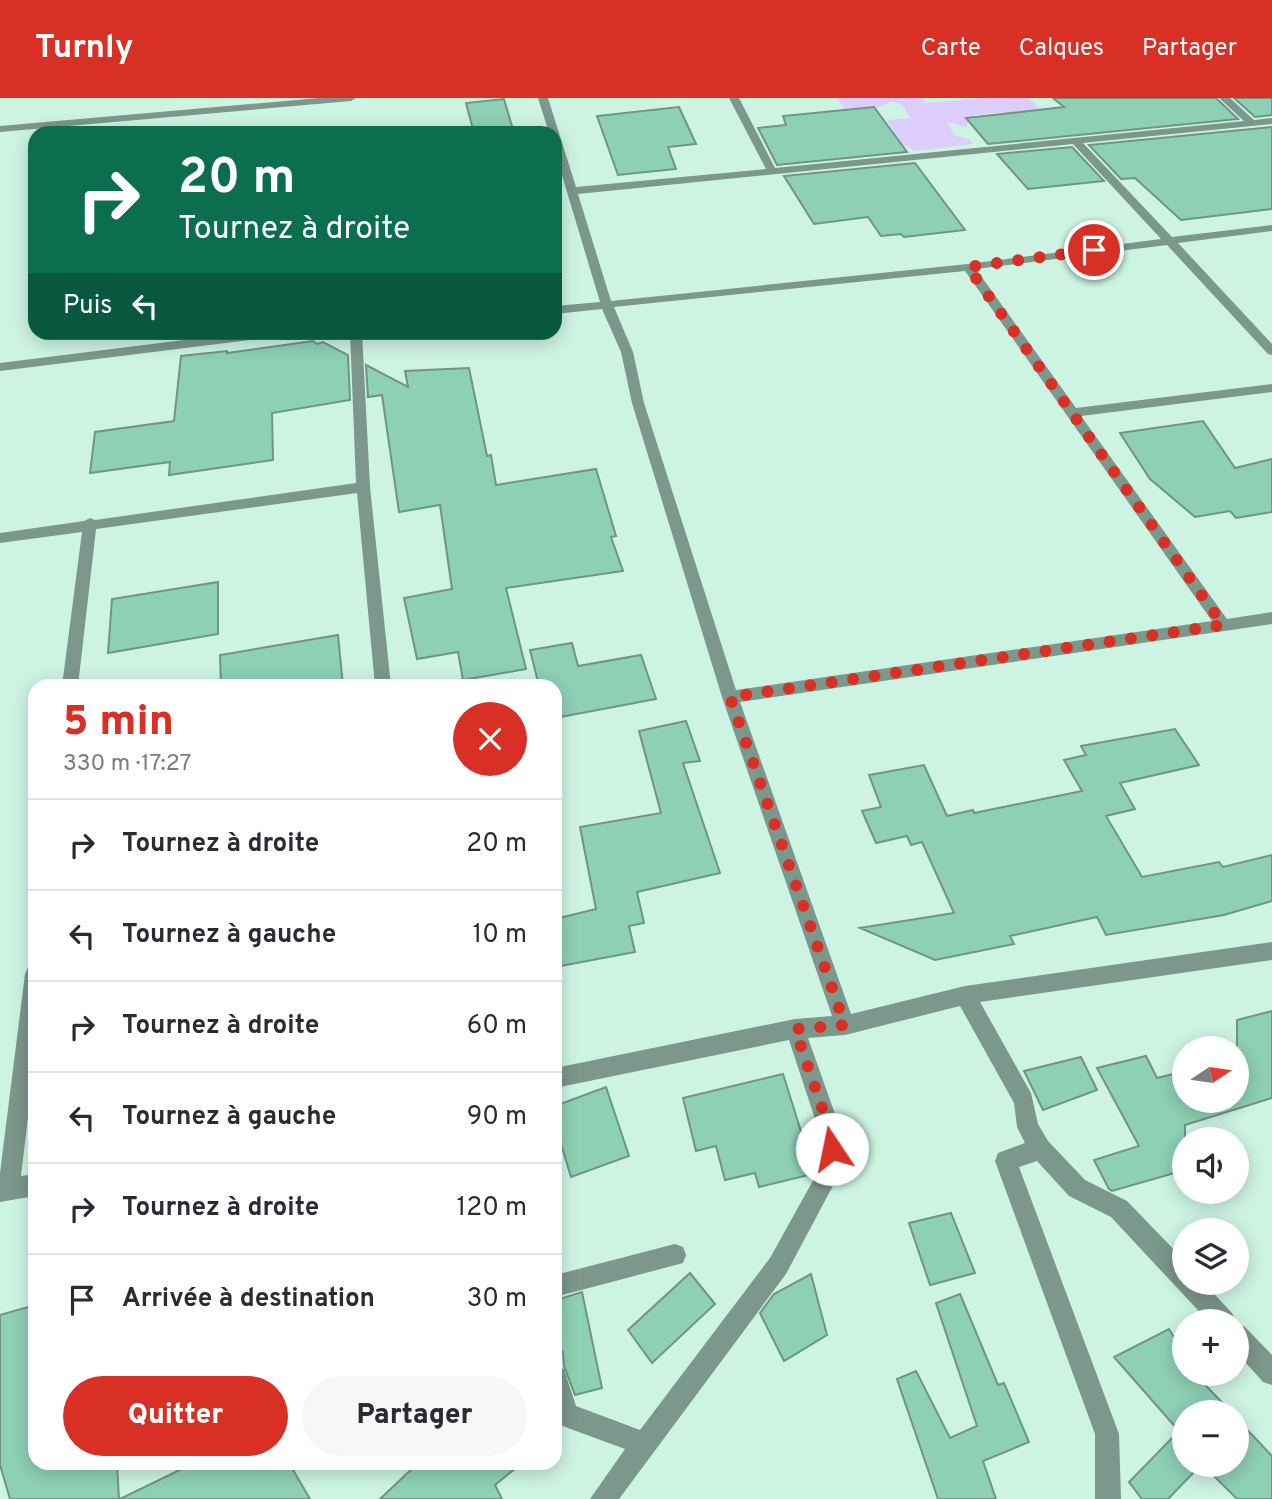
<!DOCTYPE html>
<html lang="fr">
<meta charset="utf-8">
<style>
body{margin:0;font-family:Overpass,sans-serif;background:#f7f7f7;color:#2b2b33;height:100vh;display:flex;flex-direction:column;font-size:26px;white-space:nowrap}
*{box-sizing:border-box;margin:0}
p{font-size:23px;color:#7c7c81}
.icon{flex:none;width:38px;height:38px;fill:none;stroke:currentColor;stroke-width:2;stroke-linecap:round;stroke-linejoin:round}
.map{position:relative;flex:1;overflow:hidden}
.side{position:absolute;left:28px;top:581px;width:534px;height:791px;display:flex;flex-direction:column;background:#fff;border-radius:21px;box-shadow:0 4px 18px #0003}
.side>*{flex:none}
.top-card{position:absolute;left:28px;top:28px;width:534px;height:214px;border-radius:21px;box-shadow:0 4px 18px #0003;background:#0b6e4f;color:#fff;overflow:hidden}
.needle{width:46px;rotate:77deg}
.controls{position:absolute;left:1172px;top:938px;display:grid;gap:14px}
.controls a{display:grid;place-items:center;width:77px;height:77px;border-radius:50%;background:#fff;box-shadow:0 4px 18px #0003;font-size:35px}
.pin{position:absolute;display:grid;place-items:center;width:60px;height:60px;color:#fff;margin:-30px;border:4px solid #fff;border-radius:50%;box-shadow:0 2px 7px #0007}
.me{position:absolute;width:77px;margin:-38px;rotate:349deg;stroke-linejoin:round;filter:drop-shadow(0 0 5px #0008)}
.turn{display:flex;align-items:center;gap:24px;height:147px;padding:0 35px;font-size:32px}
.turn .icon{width:91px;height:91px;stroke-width:2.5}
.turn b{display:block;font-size:49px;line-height:60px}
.then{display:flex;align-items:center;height:66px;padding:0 35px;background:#0003;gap:14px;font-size:26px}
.round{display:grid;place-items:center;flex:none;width:74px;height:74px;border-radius:37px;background:#f7f7f7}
.overview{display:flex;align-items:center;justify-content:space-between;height:119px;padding:0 35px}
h1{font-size:42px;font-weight:800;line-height:52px;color:#d93025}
.button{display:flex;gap:14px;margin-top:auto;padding:14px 35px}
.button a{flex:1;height:80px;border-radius:42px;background:#d93025;color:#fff;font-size:28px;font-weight:800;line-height:80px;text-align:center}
.button a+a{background:#f7f7f7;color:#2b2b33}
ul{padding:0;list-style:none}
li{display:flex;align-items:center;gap:21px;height:91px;padding:0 35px;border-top:2px solid #e1e1e2}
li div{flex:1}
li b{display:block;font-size:26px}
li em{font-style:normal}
header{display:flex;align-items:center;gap:42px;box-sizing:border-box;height:98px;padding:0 35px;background:#d93025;color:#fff}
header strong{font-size:33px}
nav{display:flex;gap:38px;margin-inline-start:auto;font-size:24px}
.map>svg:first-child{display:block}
.green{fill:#dccdfc}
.building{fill:#8ed0b5;stroke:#709485;stroke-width:2}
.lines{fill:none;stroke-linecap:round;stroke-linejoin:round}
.minor{fill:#7c978b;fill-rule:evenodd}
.route{stroke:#d93025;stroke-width:12;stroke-dasharray:0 21.6}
</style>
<header>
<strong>Turnly</strong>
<nav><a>Carte</a><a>Calques</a><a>Partager</a></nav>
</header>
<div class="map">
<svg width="1272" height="1401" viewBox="0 0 1272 1401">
<rect width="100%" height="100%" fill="#cdf4e3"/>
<path class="green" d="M837,0H922L926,5L987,0H1029L1059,32L1015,27L1003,14L973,17L966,29L947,24L954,37L971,42L972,46L915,53L901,45L887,22L910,20L902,7L893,3L868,14L863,35Z"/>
<path class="building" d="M1053,0H1216L1238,21L988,46L966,20L1064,9Z
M1234,0H1272V17L1255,19Z
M504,1L514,35H474L466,5Z
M679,9L696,46L668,49L676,71L618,77L597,18Z
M874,9L907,54L777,67L758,30L786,27L783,18Z
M1272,29V111L1181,122L1135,80L1121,81L1089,47Z
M1072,49L1104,83L1028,91L997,56Z
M915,65L965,132L904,139L901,136L881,138L868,119L814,126L784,78Z
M313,243L317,246L323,244L348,257L350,302L272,315L273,362L169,377L170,364L90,375L95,334L174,323L181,258L227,253V255Z
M366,267L408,289L405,273L469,270L487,358L491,357L496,387L596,371L616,438L611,439L623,473L506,490L526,571L463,582L458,554L417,561L404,500L452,491L440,407L399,414L382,297L368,299Z
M1203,323L1235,370L1272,361V414L1236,420L1230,413L1195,419L1150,381L1120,335Z
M218,484V536L108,555L112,501Z
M338,537L343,588H221L220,557Z
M572,545L578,568L641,557L656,601L555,620V588H539L530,552Z
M686,623L700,663L683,665L720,775L637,794L644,825L629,828L635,854L555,869V821L596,811L580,729L661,715L639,633Z
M1175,631L1199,667L1120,685L1135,711L1106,718L1142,779L1219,764L1223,769L1272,757V803L1224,817L1106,837L1097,819L1010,838L1014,846L935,862L860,830L954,815L922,744L911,747L907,738L876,745L862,713L881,709L869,677L924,667L947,718L973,712L974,715L1082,693L1064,662L1086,657L1081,648Z
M1272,913V1000L1185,1027V1072L1112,1093L1109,1091L1094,1062L1139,1048L1097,970L1146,958L1157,980L1185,973V1003H1237V922Z
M1081,959L1097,992L1043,1012L1024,973Z
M783,976L804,1043L808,1042L815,1066L813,1076L759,1089L755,1075L725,1082L716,1048L696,1053L683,1000Z
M606,989L629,1058L571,1079L555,1026V1008Z
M951,1115L975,1175L930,1187L909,1125Z
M690,1175L715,1206L652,1265L628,1232Z
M811,1176L827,1237L784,1263L760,1215L774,1196Z
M582,1194L602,1290L575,1297L564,1268L563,1254L558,1255L555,1236V1223L558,1221L556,1202Z
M960,1196L998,1287L1004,1285L1029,1344L983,1363L996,1401H938L897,1281L916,1273L950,1340L977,1328L936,1205Z
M35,1207V1365H117L119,1401H10L0,1367V1217Z
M1169,1231L1185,1257V1276H1195L1231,1314H1185V1367H1201L1168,1401H1142L1129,1384L1179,1333L1114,1259Z
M1237,1321L1272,1358V1401H1237L1203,1367H1237Z
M194,1365H289L310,1401H120Z
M418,1365H522L495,1387L502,1401H380Z"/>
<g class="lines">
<path class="minor" d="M319,0H356L351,3L0,34V28Z
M538,0H548L576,89L766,71L729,0H739L775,70L1244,23L1219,0H1230L1254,22L1272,20V26L1083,45L1172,139L1272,127V133L1178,145L1272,246V257L1268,256L1167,147L976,171L1076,310L1272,286V294L1081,318L1227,521L1272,514V526L740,604L851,916L965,888L1272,844V862L980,904L1031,995L1038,1026L1048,1043L1085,1082L1127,1103L1185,1163V1185H1204L1232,1215L1236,1223H1208L1111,1119L1069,1098L1037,1063L1019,1069L1119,1336L1121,1401H1095V1336L995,1063L998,1055L1025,1045L1017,1029L1014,1005L960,908L845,937L808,940L840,1030L843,1051L836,1082L786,1176L619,1401H590L625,1351L557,1326L555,1319V1268L564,1271L576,1308L640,1332L770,1160L815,1079L821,1051L818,1030L789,942L555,990V970L795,921L832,918L722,599L632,305L621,254L602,211L555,216V208L600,204L555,54V35H549ZM1073,46L1161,141L968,166L611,203L578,96ZM965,173L1212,523L736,592L644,305L633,254L614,209Z
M248,234H288L282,238L0,273V265Z
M350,234H362L370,389L391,588H375L357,395L96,431L78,588H62L82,434L0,445V435L84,423L90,420L95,422L356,385Z
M35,867V961L21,1078L35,1076V1098L0,1104V1075L25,876L28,869Z
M675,1146L683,1149L686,1157L683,1165L555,1199V1177Z
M1237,1225L1245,1229L1272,1257V1287L1263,1284L1237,1255Z"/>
</g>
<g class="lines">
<path class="route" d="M832,1051L829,1030L795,931L845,927L730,599L1223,527L968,169L1094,152"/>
</g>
</svg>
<div class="controls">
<a><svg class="needle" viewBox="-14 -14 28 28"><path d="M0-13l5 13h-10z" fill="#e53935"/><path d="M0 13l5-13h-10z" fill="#7c7c81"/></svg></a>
<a><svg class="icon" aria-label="sound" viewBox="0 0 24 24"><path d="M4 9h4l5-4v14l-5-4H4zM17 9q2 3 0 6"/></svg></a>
<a><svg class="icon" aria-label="layers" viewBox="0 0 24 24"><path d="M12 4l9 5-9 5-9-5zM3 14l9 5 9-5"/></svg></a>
<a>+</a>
<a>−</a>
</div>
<div class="pin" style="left:1094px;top:152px;background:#d93025"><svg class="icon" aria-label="arrive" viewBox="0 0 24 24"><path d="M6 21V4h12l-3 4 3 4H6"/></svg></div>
<svg class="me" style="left:832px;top:1051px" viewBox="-20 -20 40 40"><circle r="19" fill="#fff"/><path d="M0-13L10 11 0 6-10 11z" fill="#d93025"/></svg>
<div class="top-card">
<div class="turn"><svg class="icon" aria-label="right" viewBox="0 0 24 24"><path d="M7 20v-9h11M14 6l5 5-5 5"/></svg><div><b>20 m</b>Tournez à droite</div></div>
<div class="then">Puis<svg class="icon" aria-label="left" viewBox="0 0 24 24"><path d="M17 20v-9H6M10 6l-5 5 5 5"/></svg></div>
</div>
<section class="side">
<div class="overview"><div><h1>5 min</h1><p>330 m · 17:27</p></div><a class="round" style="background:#d93025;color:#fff"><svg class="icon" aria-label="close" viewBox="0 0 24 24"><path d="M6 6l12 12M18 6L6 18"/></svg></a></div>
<ul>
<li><svg class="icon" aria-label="right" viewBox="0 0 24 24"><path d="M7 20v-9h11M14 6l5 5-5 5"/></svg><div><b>Tournez à droite</b></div><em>20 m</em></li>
<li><svg class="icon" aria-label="left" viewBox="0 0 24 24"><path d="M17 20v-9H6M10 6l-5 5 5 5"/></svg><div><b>Tournez à gauche</b></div><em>10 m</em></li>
<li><svg class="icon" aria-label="right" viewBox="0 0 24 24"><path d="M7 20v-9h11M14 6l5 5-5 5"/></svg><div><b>Tournez à droite</b></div><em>60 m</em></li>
<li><svg class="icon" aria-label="left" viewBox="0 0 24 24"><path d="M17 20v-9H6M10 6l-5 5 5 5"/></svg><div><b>Tournez à gauche</b></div><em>90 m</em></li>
<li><svg class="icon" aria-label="right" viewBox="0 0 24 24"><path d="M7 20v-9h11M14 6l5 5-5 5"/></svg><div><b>Tournez à droite</b></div><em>120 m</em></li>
<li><svg class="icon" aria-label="arrive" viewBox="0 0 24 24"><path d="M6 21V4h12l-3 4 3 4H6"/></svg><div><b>Arrivée à destination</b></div><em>30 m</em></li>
</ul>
<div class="button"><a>Quitter</a><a>Partager</a></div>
</section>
</div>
